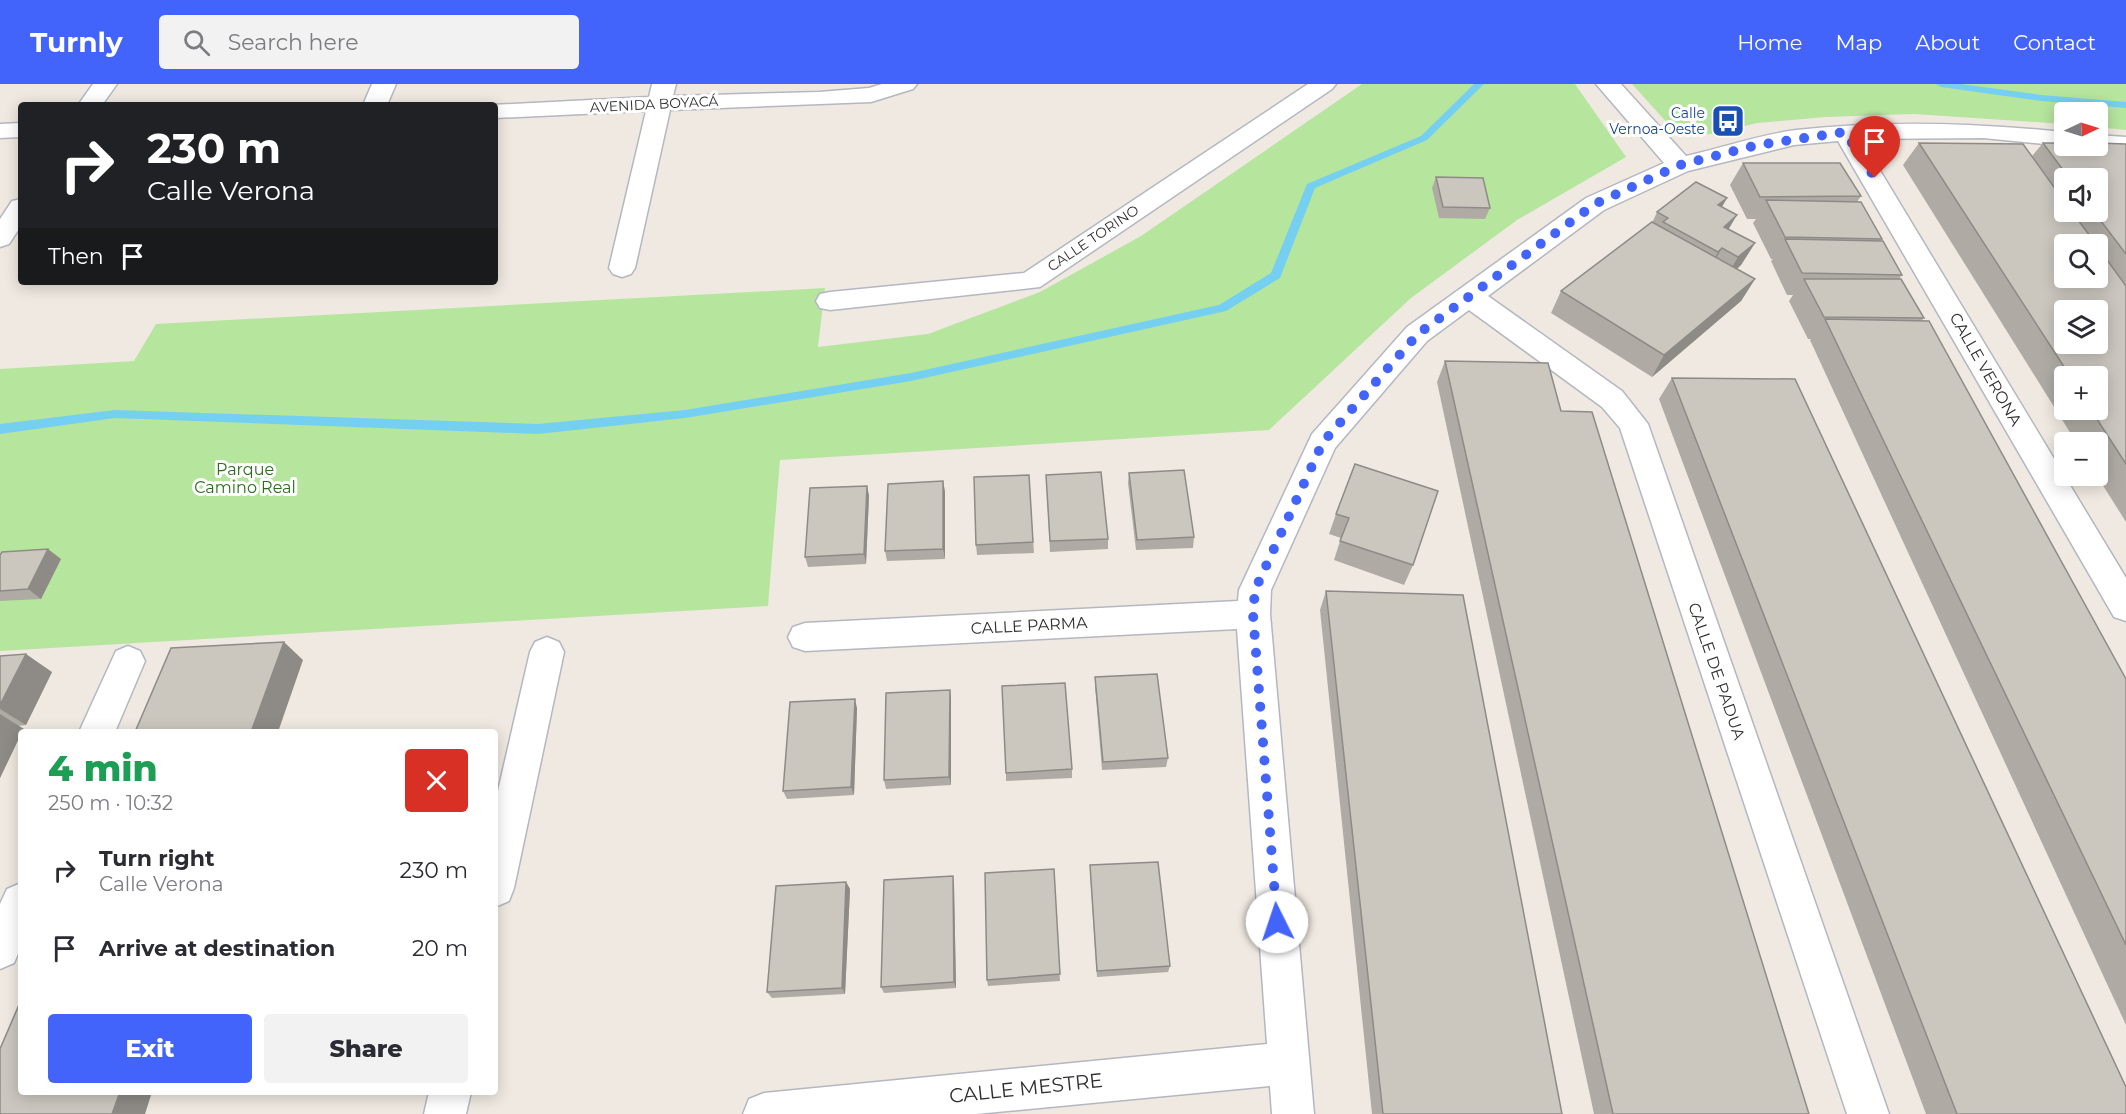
<!DOCTYPE html>
<meta charset="utf-8">
<style>
body{margin:0;font-family:Montserrat,sans-serif;background:#f2f2f3;color:#2b2b33;height:100vh;display:flex;flex-direction:column;font-size:22px;white-space:nowrap}
*{box-sizing:border-box;margin:0}
p{font-size:20px;color:#7c7c81}
.icon{flex:none;width:33px;height:33px;fill:none;stroke:currentColor;stroke-width:2;stroke-linecap:round;stroke-linejoin:round}
.map{position:relative;flex:1;overflow:hidden}
.panel{position:absolute;left:18px;top:645px;width:480px;height:366px;display:flex;flex-direction:column;background:#fff;border-radius:6px;box-shadow:0 3px 15px #0003}
.panel>*{flex:none}
.guide{position:absolute;left:18px;top:18px;width:480px;height:183px;border-radius:6px;box-shadow:0 3px 15px #0003;background:#202124;color:#fff;overflow:hidden}
.needle{width:39px;rotate:86deg}
.fabs{position:absolute;left:2054px;top:18px;display:grid;gap:12px}
.fabs a{display:grid;place-items:center;width:54px;height:54px;border-radius:6px;background:#fff;box-shadow:0 3px 15px #0003;font-size:30px}
.pin{position:absolute;display:grid;place-items:center;width:51px;height:51px;color:#fff;margin:-62px -26px;border-radius:50% 50% 50% 0;rotate:-45deg;box-shadow:0 0 6px #0007}
.pin .icon{rotate:45deg}
.me{position:absolute;width:66px;margin:-33px;rotate:356deg;stroke-linejoin:round;filter:drop-shadow(0 0 4px #0008)}
.turn{display:flex;align-items:center;gap:21px;height:126px;padding:0 30px;font-size:27px}
.turn .icon{width:78px;height:78px;stroke-width:2.5}
.turn b{display:block;font-size:42px;line-height:51px}
.then{display:flex;align-items:center;height:57px;padding:0 30px;background:#0003;gap:12px;font-size:22px}
.round{display:grid;place-items:center;flex:none;width:63px;height:63px;border-radius:6px;background:#f2f2f3}
.headline{display:flex;align-items:center;justify-content:space-between;height:102px;padding:0 30px}
h1{font-size:36px;font-weight:800;line-height:45px;color:#1e9e55}
.primary-button{display:flex;gap:12px;margin-top:auto;padding:12px 30px}
.primary-button a{flex:1;height:69px;border-radius:6px;background:#4264fb;color:#fff;font-size:24px;font-weight:800;line-height:69px;text-align:center}
.primary-button a+a{background:#f2f2f3;color:#2b2b33}
ul{padding:0;list-style:none}
li{display:flex;align-items:center;gap:18px;height:78px;padding:0 30px}
li div{flex:1}
li b{display:block;font-size:22px}
li em{font-style:normal}
header{display:flex;align-items:center;gap:36px;box-sizing:border-box;height:84px;padding:0 30px;background:#4264fb;color:#fff}
header strong{font-size:28px}
nav{display:flex;gap:33px;margin-inline-start:auto;font-size:21px}
.search{width:420px;height:54px;background:#f2f2f3;display:flex;align-items:center;gap:15px;box-sizing:border-box;padding:0 21px;border-radius:6px;color:#7c7c81;font-size:22px}
.map>svg:first-child{display:block}
.green{fill:#b6e59e}
.lines{fill:none;stroke-linecap:round;stroke-linejoin:round}
.stream{fill:#75cff0;fill-rule:evenodd}
.street-casing{stroke:#b4b7c1;stroke-width:3}
.secondary-casing{stroke:#b4b7c1;stroke-width:3}
.street{fill:#fff;fill-rule:evenodd}
.secondary{fill:#fff;fill-rule:evenodd}
.wall{fill:#afaba4;fill-rule:evenodd}
.shaded-wall{fill:#8e8b86}
.building{fill:#cbc7bf;stroke:#8e8b86;stroke-width:1.5;fill-rule:evenodd}
.route{stroke:#4264fb;stroke-width:10;stroke-dasharray:0 18}
.labels{text-anchor:middle;stroke-width:6;stroke-linejoin:round;paint-order:stroke}
.far-street-label{font-size:14px;fill:#2e2e2e;stroke:#fff}
.far-transit-label{font-size:14px;fill:#164399;stroke:#fff;text-anchor:end}
.street-label{font-size:16px;fill:#2e2e2e;stroke:#fff}
.park-label{font-size:16px;fill:#2c6e1b;stroke:#fff}
.near-street-label{font-size:20px;fill:#2e2e2e;stroke:#fff}
</style>
<header>
<strong>Turnly</strong>
<div class="search"><svg class="icon" aria-label="search" viewBox="0 0 24 24"><circle cx="10" cy="10" r="6"/><path d="M15 15l6 6"/></svg>Search here</div>
<nav><a>Home</a><a>Map</a><a>About</a><a>Contact</a></nav>
</header>
<div class="map">
<svg width="2126" height="1030" viewBox="0 0 2126 1030">
<rect width="100%" height="100%" fill="#efe9e1"/>
<path class="green" d="M1362,0H1575L1626,73L1517,136L1411,214L1269,346L780,376L768,522L0,567V285L134,277L156,240L825,204L818,263L928,250L1040,208L1141,152Z
M1632,0H2126V46L2097,43V28H2064V40L1914,30L1825,33L1757,39L1712,50L1695,51L1670,42Z"/>
<g class="lines">
<path class="stream" d="M1474,0H1484L1427,56L1315,104L1280,194L1226,227L911,297L685,334L538,350L115,334L0,350V340L115,326L538,340L685,326L911,289L1219,221L1271,189L1307,100L1421,52Z
M1936,0H1961L2041,11L2126,18V24L2041,17L1941,3Z"/>
<g class="street-casing">
<path id="street" d="M372,0H396L387,21H363Z
M652,0H676L673,12L819,8L869,4L882,0H917L913,5L871,18L670,26L635,184L631,190L622,193L613,190L609,184L646,27L495,34V21H491L649,13Z
M1308,0H1336L1332,5L1040,203L830,226L820,224L816,217L820,210L830,208L1024,189Z
M1596,0H1621L1686,72C1722,64 1759,51 1796,46C1886,36 1974,39 2064,48V62H2067H2064L1983,54L1861,55L2126,494V537L2114,533L1838,57L1794,61L1688,87L1604,126L1488,212L1622,307L1648,340L1889,1030H1847L1620,344L1602,323L1469,226L1427,257L1335,364L1271,506L1270,530L1314,1030H1272L1270,1002L976,1030H743L749,1015L764,1009L1267,960L1237,545L805,567L793,563L788,553L793,543L805,539L1238,517L1239,506L1312,350L1407,243L1586,114L1664,79Z
M21,39V53L0,54V40Z
M2097,51L2126,53V67L2088,63L2097,62Z
M547,553L559,558L564,568L514,804L509,817L495,823V720L530,568L535,558Z
M128,562L140,567L145,577L115,648H79L116,567Z
M21,799V863L14,879L0,885V820L7,805Z
M429,1008H471L466,1030H424Z"/>
</g>
<g class="secondary-casing">
<path id="secondary" d="M93,0H117L102,21H78Z
M21,115V142L9,160L0,163V135L12,117Z"/>
</g>
<use href="#street" class="street"/>
<use href="#secondary" class="secondary"/>
</g>
<path class="wall" d="M1919,59L2032,72L2043,59L2126,60V438L2097,392V358H2076L1903,81ZM2064,94H2097V128H2064ZM2064,160H2097V194ZM2064,292H2097V326H2064Z
M1743,79L1861,112L1857,118L1882,155L1880,157L1902,191L1899,195L1924,234L1921,237L2126,595V941L1810,256L1811,255H1808L1789,217L1793,211H1787L1771,177L1773,175H1771L1753,139L1756,135H1747L1730,101Z
M1436,93L1490,124L1485,135L1439,134L1432,104Z
M1727,114L1722,123L1729,145L1755,159L1741,181L1737,185L1755,195L1741,217L1652,293L1551,229L1561,207L1652,139L1657,128Z
M1445,277L1809,1030H1594L1437,298Z
M1672,294L2126,1030H1926L1659,315Z
M1355,380L1413,481L1404,501L1334,476L1341,454L1329,450L1336,430Z
M1129,389L1194,453L1193,464L1136,466L1128,399Z
M1029,391L1034,469L977,471L976,461Z
M1046,391L1108,455V465L1050,468Z
M943,397L945,408V475L887,477L885,467Z
M867,402L869,412L866,480L808,483L805,473Z
M0,471L61,475L41,515L0,517Z
M1326,507L1562,1030H1372L1320,526Z
M0,572L52,588L26,641L18,642L24,645L21,648V650L0,694Z
M1095,593L1168,674L1166,683L1102,686L1095,602Z
M950,606L951,615V701L886,705L884,696Z
M857,624L854,711L787,715L783,707Z
M1072,685V694L1006,697V689Z
M1090,781L1170,882L1168,888L1097,893L1090,789Z
M1054,785L1060,897L988,902L987,896Z
M846,798L850,805L845,910L772,914L767,908Z
M954,800L956,904L884,909L881,903Z"/>
<path class="shaded-wall" d="M1727,114L1714,136L1718,121Z
M1737,131L1724,153V143Z
M1755,159L1741,181L1725,195L1738,173Z
M1722,164L1709,186L1705,190L1718,168Z
M1755,195L1741,217L1652,293L1664,271Z
M943,397L945,408V475L943,465Z
M867,402L869,412L866,480L864,470Z
M48,465L61,475L41,515L28,505Z
M284,558L303,576L278,648H251Z
M26,570L52,588L26,641L0,625V621Z
M950,606L951,615V701L949,693Z
M855,615L857,624L854,711L851,703Z
M0,630L24,645L22,648H21V650L0,694Z
M953,792L954,800L956,904L954,898Z
M846,798L850,805L845,910L842,904Z
M120,1008H152L145,1030H112Z"/>
<path class="building" d="M1919,59L2023,60L2064,117V128H2072L2096,160H2064V194H2097V162L2126,202V380L2091,326H2097V292H2070ZM2064,226H2097V260H2064Z
M2043,59H2064V62H2097V59L2126,60V170L2094,128H2097V94H2069Z
M1743,79H1840L1861,112L1760,113Z
M1436,93L1483,94L1490,124L1443,123Z
M1696,98L1727,114L1718,121L1737,131L1724,143L1755,159L1738,173L1722,164L1718,168L1663,138L1668,134L1657,128Z
M1766,116L1861,118L1882,155L1785,153Z
M1652,138L1755,195L1664,271L1561,207Z
M1785,155L1883,157L1902,191L1802,189Z
M1804,195H1901L1924,234L1824,233Z
M1825,235L1929,237L2126,595V861Z
M1445,277L1548,279L1561,327L1592,328L1809,1030H1613Z
M1672,294L1795,295L2126,1003V1030H1957Z
M1355,380L1438,407L1413,481L1340,457L1349,434L1336,430Z
M1184,386L1194,453L1137,456L1129,389Z
M1101,388L1108,455L1050,457L1046,391Z
M1029,391L1033,458L976,461L974,393Z
M943,397V465L885,467L888,400Z
M867,402L864,470L805,473L810,404Z
M48,465L28,505L0,507V471L2,468Z
M1326,507L1463,511L1562,1030H1383Z
M284,558L251,648H135L171,564Z
M26,570L0,621V572Z
M1157,590L1168,674L1103,678L1095,593Z
M1065,599L1072,685L1006,689L1002,602Z
M950,606L949,693L884,696L886,609Z
M855,615L851,703L783,707L790,618Z
M1158,778L1170,882L1097,887L1090,781Z
M1054,785L1060,890L987,896L985,789Z
M953,792L954,898L881,903L884,796Z
M846,798L842,904L767,908L776,802Z
M21,916V1008H120L112,1030H0V965Z"/>
<g class="lines">
<path class="route" d="M1277,838L1253,530L1255,506L1323,358L1418,250L1595,120L1680,81L1758,61L1845,48L1875,94"/>
</g>
<defs>
<g id="bus-square" transform="scale(1.725)"><rect x="-9" y="-9" width="18" height="18" rx="4" fill="#1a4fb4" stroke="#fff"/><path d="M-5-6H5V4H4V6H2V4H-2V6H-4V4H-5ZM-3.5-4V0h7V-4ZM-3.5 1.2v1.5H-2V1.2ZM2 1.2v1.5H3.5V1.2Z" fill="#fff"/></g>
</defs>
<g fill-rule="evenodd">
<use href="#bus-square" x="1728" y="37"/>
</g>
<g class="labels">
<g class="far-street-label">
<text transform="translate(654 20) rotate(-3)" y="5">AVENIDA BOYACÁ</text>
<text transform="translate(1093 154) rotate(-34)" y="5">CALLE TORINO</text>
</g>
<g class="far-transit-label">
<text x="1705" y="34">Calle<tspan x="1705" dy="16">Vernoa-Oeste</tspan></text>
</g>
<g class="street-label">
<text transform="translate(1986 285) rotate(60)" y="6">CALLE VERONA</text>
<text transform="translate(1029 541) rotate(-3)" y="6">CALLE PARMA</text>
<text transform="translate(1717 587) rotate(71)" y="6">CALLE DE PADUA</text>
</g>
<g class="park-label">
<text x="245" y="391">Parque<tspan x="245" dy="18">Camino Real</tspan></text>
</g>
<g class="near-street-label">
<text transform="translate(1026 1004) rotate(-6)" y="7">CALLE MESTRE</text>
</g>
</g>
</svg>
<div class="fabs">
<a><svg class="needle" viewBox="-14 -14 28 28"><path d="M0-13l5 13h-10z" fill="#e53935"/><path d="M0 13l5-13h-10z" fill="#7c7c81"/></svg></a>
<a><svg class="icon" aria-label="sound" viewBox="0 0 24 24"><path d="M4 9h4l5-4v14l-5-4H4zM17 9q2 3 0 6"/></svg></a>
<a><svg class="icon" aria-label="search" viewBox="0 0 24 24"><circle cx="10" cy="10" r="6"/><path d="M15 15l6 6"/></svg></a>
<a><svg class="icon" aria-label="layers" viewBox="0 0 24 24"><path d="M12 4l9 5-9 5-9-5zM3 14l9 5 9-5"/></svg></a>
<a>+</a>
<a>−</a>
</div>
<div class="pin" style="left:1875px;top:94px;background:#d93025"><svg class="icon" aria-label="arrive" viewBox="0 0 24 24"><path d="M6 21V4h12l-3 4 3 4H6"/></svg></div>
<svg class="me" style="left:1277px;top:838px" viewBox="-20 -20 40 40"><circle r="19" fill="#fff"/><path d="M0-13L10 11 0 6-10 11z" fill="#4264fb"/></svg>
<div class="guide">
<div class="turn"><svg class="icon" aria-label="right" viewBox="0 0 24 24"><path d="M7 20v-9h11M14 6l5 5-5 5"/></svg><div><b>230 m</b>Calle Verona</div></div>
<div class="then">Then<svg class="icon" aria-label="arrive" viewBox="0 0 24 24"><path d="M6 21V4h12l-3 4 3 4H6"/></svg></div>
</div>
<section class="panel">
<div class="headline"><div><h1>4 min</h1><p>250 m · 10:32</p></div><a class="round" style="background:#d93025;color:#fff"><svg class="icon" aria-label="close" viewBox="0 0 24 24"><path d="M6 6l12 12M18 6L6 18"/></svg></a></div>
<ul>
<li><svg class="icon" aria-label="right" viewBox="0 0 24 24"><path d="M7 20v-9h11M14 6l5 5-5 5"/></svg><div><b>Turn right</b><p>Calle Verona</p></div><em>230 m</em></li>
<li><svg class="icon" aria-label="arrive" viewBox="0 0 24 24"><path d="M6 21V4h12l-3 4 3 4H6"/></svg><div><b>Arrive at destination</b></div><em>20 m</em></li>
</ul>
<div class="primary-button"><a>Exit</a><a>Share</a></div>
</section>
</div>
